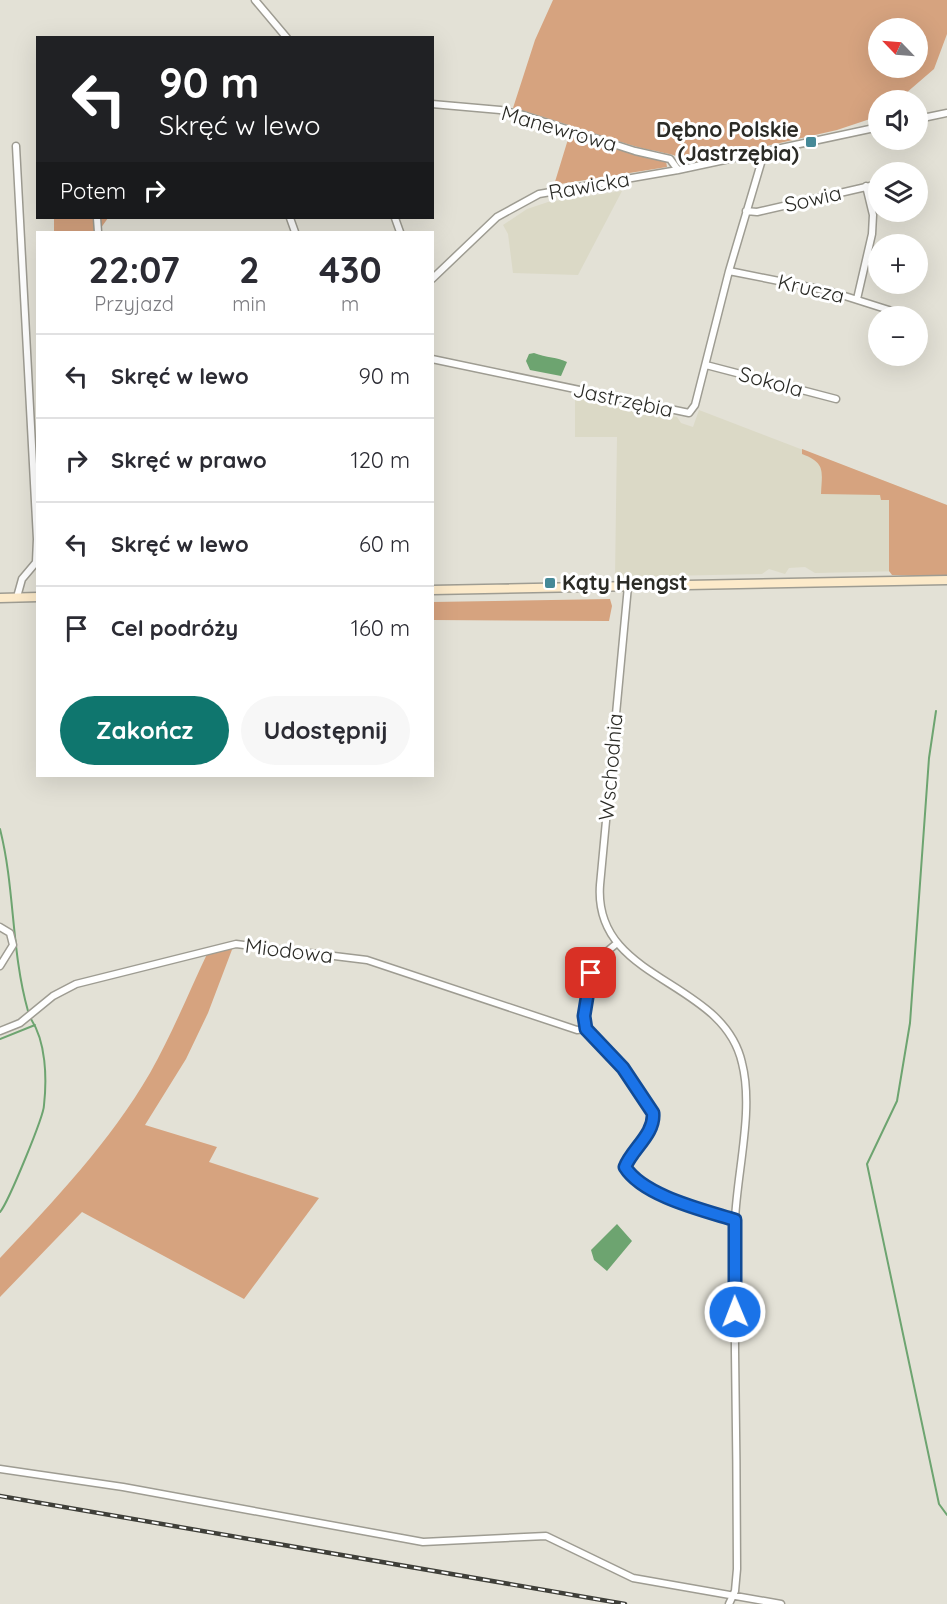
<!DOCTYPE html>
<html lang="pl">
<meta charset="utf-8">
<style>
body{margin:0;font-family:Quicksand,sans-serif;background:#f7f7f7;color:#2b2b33;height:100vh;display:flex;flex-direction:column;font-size:22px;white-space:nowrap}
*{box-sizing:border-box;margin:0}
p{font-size:20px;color:#7c7c81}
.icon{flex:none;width:33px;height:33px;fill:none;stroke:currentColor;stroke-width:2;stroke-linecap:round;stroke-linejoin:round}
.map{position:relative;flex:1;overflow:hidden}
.panel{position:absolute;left:36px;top:231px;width:398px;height:546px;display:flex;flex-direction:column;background:#fff;border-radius:0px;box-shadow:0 6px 24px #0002}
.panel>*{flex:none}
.hud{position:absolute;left:36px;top:36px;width:398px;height:183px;border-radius:0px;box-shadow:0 6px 24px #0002;background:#202124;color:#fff;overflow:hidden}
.needle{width:39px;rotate:295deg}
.tools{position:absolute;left:868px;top:18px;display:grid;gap:12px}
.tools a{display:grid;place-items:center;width:60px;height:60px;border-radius:50%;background:#fff;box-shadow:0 6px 24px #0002;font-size:30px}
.pin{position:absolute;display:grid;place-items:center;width:51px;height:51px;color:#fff;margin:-26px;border-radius:12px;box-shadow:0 3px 9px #0006}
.me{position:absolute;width:66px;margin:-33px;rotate:359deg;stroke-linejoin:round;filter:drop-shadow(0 0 4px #0008)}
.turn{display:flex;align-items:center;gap:21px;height:126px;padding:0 24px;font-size:27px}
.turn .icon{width:78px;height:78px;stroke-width:2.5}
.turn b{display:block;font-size:42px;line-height:51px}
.then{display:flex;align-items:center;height:57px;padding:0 24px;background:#0003;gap:12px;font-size:22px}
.eta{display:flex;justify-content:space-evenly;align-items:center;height:102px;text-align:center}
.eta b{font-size:36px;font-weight:700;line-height:42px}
.button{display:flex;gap:12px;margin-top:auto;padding:12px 24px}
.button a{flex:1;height:69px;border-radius:36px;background:#0f766e;color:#fff;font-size:24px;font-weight:700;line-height:69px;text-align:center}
.button a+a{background:#f7f7f7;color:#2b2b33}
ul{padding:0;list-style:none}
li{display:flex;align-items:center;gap:18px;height:84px;padding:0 24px;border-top:2px solid #e1e1e2}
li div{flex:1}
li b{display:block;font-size:22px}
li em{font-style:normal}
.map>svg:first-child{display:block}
.built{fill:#dbd9c6}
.green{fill:#d6a37f;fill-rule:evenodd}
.water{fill:#6da470}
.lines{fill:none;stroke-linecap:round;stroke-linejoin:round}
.stream{stroke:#6da470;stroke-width:2}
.minor-casing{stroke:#9e9c92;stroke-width:9}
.secondary-casing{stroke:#9e9c92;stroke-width:11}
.minor{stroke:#fff;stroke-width:6}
.secondary{stroke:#fceaca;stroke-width:8}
.rail-casing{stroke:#3f3f39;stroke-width:4.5}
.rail{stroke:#fff;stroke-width:2;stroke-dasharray:7;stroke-linecap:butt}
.route-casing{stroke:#114b97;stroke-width:15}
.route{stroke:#1a73e8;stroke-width:10}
.poi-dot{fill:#458997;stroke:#fff;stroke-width:2}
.labels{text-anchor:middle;stroke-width:6;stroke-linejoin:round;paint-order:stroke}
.street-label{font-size:21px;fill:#2b2b26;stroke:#fff}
.poi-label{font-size:21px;font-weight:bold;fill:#2b2b26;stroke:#fff;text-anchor:end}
</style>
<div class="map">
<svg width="947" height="1604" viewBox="0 0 947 1604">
<rect width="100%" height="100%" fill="#e3e1d6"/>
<path class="built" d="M622,191L578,275L513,273L508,234L503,225L527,209L548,202Z
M575,396L677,417L681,423L693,427L699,410L947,505V570L815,573L805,567L789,568L785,574L769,569L762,574L615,577L617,437H575Z"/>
<path class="green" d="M553,0H947V34L934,69L898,100H879V116L837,130L692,163C673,152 654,152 634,146C593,134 554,119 513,108L535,40ZM918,28V68H879V28Z
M569,136L579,137L666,161L667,167L554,185Z
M54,218H108L98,232H54Z
M802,449L947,505V577L892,575L889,571V500H881L880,495L821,494C822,471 826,463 802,454Z
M610,599L612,606L609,621L432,620V602Z
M233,947L208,1013L186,1059L145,1125L217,1147L209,1162L319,1198L244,1299L82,1212L0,1297V1258C54,1201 110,1142 150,1073C172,1034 189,992 208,952Z"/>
<path class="water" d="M534,353C546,358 558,357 567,362L561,376L530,370L526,361L529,354Z
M617,1224L632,1241L607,1271L594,1260L591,1250Z"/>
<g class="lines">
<path class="stream" d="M936,711L929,758L910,1023L897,1101L867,1164L939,1504L947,1515
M0,829C15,888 11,951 28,1011
M0,1039L35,1025
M0,1212C8,1203 44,1116 44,1105C47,1078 46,1042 31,1019"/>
<g class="minor-casing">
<path id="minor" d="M255,0L287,38
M432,104L500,110L523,115L635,151L670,159L678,170
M918,119L947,113
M16,146L37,539L36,562
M746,211L757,212L879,184
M97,218L98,232
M290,218L295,232
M395,218L400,232
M729,271L829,291L892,311
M432,279L497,217L539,194L678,170L879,127
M857,299L872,234L873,215L866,186
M432,359L689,413L695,405L729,271L764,153
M706,365L836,399
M628,586L600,885C593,982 723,978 742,1063C754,1110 737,1172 735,1220C733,1264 735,1308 735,1352C736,1424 737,1497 737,1569L735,1591L729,1604
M17,597L22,579L38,560
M0,927L10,933L13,945L0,966
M616,944L599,958L591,973L584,1016L586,1029L623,1068L653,1113C655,1134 632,1148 625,1167C642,1196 704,1210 735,1220
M0,1031L20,1023L53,996L76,984L236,944L367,960L577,1030L586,1029
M0,1469L123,1487L423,1542L546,1536L633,1578L781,1604"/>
</g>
<g class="secondary-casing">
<path id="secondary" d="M432,590L947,580
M0,598L38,597"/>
</g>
<use href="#minor" class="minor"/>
<use href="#secondary" class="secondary"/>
<g class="rail-casing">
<path id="rail" d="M0,1496L625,1604"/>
</g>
<use href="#rail" class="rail"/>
</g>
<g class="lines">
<g class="route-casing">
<path id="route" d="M591,973L584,1016L586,1029L623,1068L653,1113C655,1134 632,1149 625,1167C643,1196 703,1210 735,1220V1312"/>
</g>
<use href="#route" class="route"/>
</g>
<g class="poi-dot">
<rect x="805" y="136" width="12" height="12" rx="3"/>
<rect x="544" y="577" width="12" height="12" rx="3"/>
</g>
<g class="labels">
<g class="street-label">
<text transform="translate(559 129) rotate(16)" y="7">Manewrowa</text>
<text transform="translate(589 186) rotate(-10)" y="7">Rawicka</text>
<text transform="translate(813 199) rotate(-13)" y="7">Sowia</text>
<text transform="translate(811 289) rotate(13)" y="7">Krucza</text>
<text transform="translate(771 382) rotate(15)" y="7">Sokola</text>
<text transform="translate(623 400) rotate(12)" y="7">Jastrzębia</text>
<text transform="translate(611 767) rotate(-85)" y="7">Wschodnia</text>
<text transform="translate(289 951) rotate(7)" y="7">Miodowa</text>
</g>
<g class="poi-label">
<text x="799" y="137">Dębno Polskie<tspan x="799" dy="24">(Jastrzębia)</tspan></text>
<text x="562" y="590" text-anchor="start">Kąty Hengst</text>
</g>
</g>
</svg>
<div class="tools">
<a><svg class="needle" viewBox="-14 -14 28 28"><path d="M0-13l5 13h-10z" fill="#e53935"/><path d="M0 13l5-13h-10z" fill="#7c7c81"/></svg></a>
<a><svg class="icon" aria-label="sound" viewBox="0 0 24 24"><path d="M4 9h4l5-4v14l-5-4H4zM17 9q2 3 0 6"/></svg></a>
<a><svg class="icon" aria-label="layers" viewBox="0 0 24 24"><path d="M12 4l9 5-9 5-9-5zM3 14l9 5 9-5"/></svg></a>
<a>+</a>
<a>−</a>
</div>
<div class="pin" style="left:591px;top:973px;background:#d93025"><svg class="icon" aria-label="arrive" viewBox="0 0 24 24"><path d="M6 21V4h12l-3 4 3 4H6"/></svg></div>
<svg class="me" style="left:735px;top:1312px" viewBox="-20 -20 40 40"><circle r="17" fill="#1a73e8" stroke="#fff" stroke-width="3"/><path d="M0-11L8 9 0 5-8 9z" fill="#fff"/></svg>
<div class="hud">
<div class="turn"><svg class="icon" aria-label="left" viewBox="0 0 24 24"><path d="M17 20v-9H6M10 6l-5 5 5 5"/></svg><div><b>90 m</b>Skręć w lewo</div></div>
<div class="then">Potem<svg class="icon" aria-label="right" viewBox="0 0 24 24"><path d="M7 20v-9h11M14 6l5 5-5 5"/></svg></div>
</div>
<section class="panel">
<div class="eta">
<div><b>22:07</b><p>Przyjazd</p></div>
<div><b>2</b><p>min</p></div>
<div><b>430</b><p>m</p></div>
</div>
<ul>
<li><svg class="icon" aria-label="left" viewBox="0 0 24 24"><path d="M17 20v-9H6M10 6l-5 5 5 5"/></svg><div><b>Skręć w lewo</b></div><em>90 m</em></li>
<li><svg class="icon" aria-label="right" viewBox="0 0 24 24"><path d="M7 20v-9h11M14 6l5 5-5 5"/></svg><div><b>Skręć w prawo</b></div><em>120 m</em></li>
<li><svg class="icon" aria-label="left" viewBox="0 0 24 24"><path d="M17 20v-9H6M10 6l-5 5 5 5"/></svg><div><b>Skręć w lewo</b></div><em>60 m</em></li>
<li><svg class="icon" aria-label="arrive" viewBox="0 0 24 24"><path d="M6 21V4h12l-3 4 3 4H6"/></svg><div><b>Cel podróży</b></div><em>160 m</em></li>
</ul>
<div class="button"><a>Zakończ</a><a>Udostępnij</a></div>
</section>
</div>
